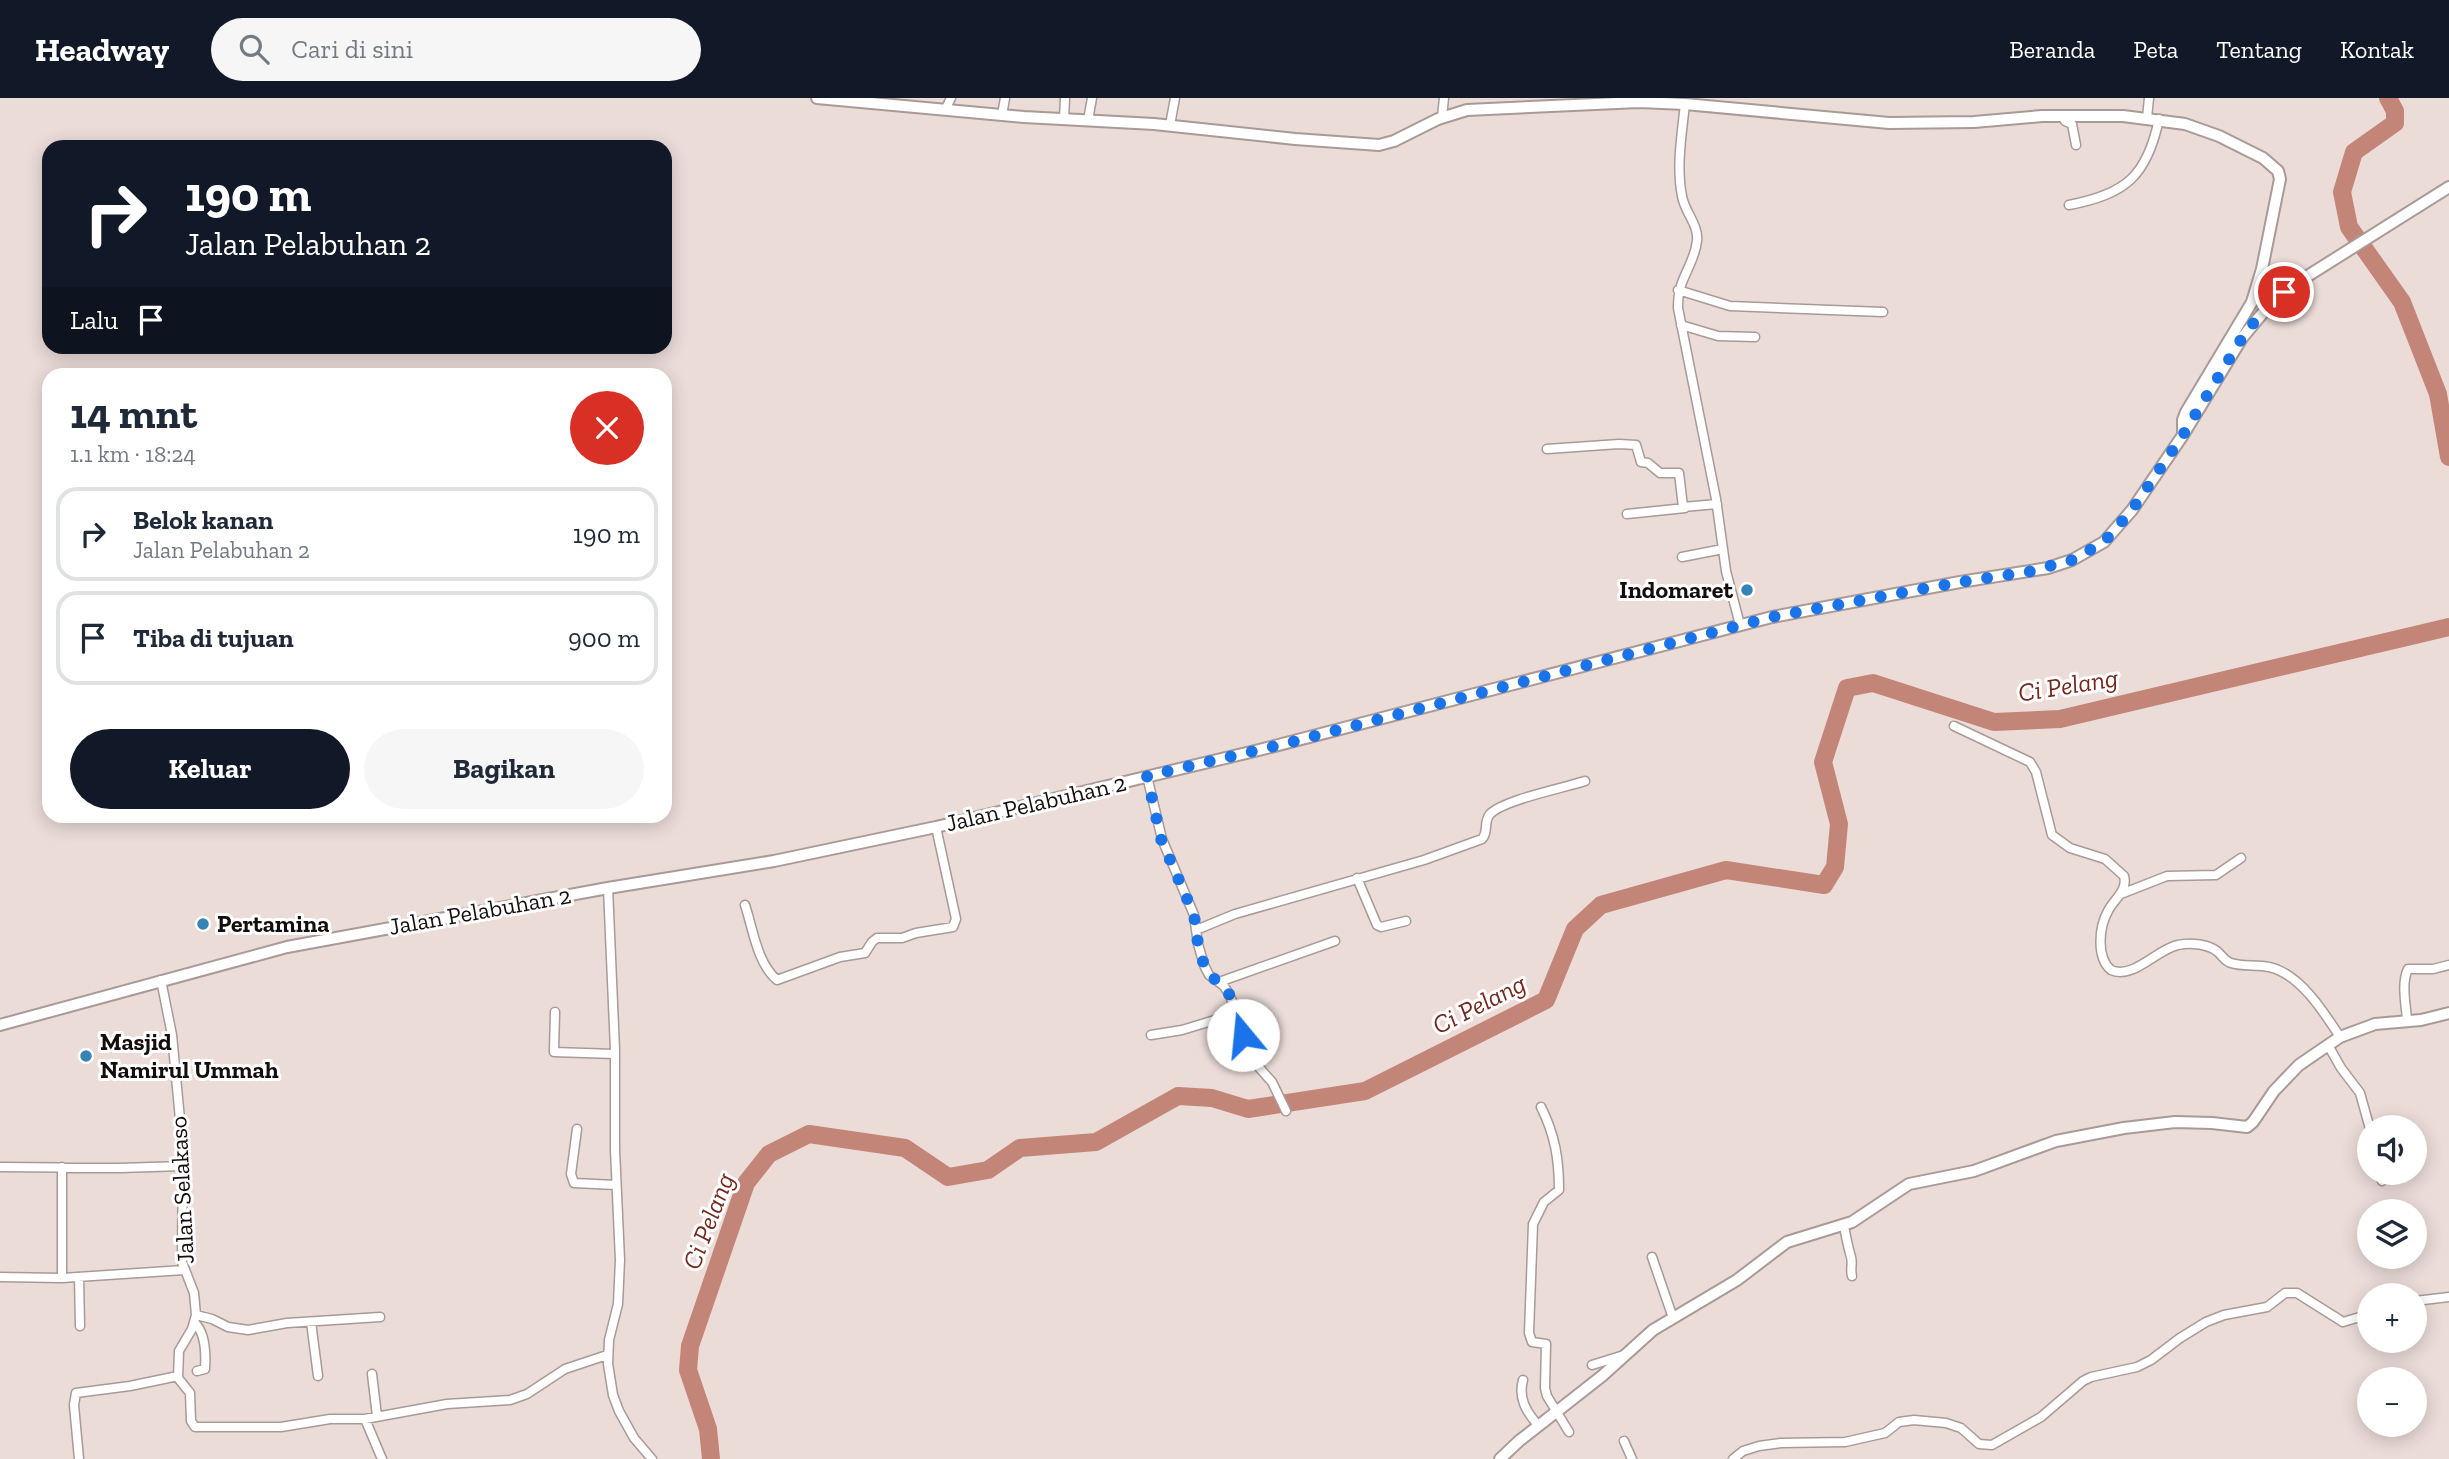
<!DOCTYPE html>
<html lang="id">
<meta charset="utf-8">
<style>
body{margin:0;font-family:"Zilla Slab",serif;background:#f6f6f7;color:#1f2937;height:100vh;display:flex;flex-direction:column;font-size:26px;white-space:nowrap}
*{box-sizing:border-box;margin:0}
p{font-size:23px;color:#747a83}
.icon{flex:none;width:38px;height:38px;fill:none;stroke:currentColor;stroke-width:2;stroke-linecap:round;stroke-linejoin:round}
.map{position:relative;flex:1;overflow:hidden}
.panel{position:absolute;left:42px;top:270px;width:630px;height:455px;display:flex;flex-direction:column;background:#fff;border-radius:21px;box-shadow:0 4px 18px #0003}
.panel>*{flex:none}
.banner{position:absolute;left:42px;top:42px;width:630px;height:214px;border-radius:21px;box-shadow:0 4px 18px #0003;background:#111827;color:#fff;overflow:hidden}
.controls{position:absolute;left:2357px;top:1017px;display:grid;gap:14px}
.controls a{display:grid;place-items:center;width:70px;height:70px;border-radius:50%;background:#fff;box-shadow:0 4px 18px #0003;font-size:35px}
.pin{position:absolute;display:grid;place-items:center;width:60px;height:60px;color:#fff;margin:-30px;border:4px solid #fff;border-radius:50%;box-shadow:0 2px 7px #0007}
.me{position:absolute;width:77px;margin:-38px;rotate:343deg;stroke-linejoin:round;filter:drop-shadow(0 0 5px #0008)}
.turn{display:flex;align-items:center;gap:24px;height:147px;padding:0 28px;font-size:32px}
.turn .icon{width:91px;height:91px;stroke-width:2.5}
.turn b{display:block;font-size:49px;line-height:60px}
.then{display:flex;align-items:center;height:66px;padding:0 28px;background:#0003;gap:14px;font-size:26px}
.round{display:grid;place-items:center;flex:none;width:74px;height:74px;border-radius:37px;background:#f6f6f7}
.summary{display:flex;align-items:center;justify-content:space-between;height:119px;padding:0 28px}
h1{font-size:42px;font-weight:700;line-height:52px}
.cta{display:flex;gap:14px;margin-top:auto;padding:14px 28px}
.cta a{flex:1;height:80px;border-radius:42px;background:#111827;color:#fff;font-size:28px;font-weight:700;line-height:80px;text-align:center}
.cta a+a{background:#f6f6f7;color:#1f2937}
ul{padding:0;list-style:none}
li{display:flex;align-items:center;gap:21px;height:94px;margin:0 14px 10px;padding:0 14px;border:4px solid #e0e1e3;border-radius:21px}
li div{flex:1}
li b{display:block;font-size:26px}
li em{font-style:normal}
header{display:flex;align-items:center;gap:42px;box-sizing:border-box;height:98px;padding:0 35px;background:#111827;color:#fff}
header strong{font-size:33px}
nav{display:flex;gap:38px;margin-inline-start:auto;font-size:24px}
.search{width:490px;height:63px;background:#f6f6f7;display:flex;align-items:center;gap:18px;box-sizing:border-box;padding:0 24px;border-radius:38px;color:#747a83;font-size:26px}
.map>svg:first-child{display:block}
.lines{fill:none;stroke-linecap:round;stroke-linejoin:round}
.river{stroke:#c48579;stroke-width:18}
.street-casing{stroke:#a99a97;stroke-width:11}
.secondary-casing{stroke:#a99a97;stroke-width:14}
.street{stroke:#fff;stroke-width:8}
.secondary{stroke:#fff;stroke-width:10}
.route{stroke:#1a73e8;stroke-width:12;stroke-dasharray:0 21.6}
.poi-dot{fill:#3683b5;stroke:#fff;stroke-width:2.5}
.labels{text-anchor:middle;stroke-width:6;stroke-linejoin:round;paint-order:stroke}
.poi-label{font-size:24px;font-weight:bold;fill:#130e0d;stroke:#fff;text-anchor:start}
.street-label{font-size:24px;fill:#130e0d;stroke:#fff}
.water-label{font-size:26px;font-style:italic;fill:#74271b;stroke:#fff}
</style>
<header>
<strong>Headway</strong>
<div class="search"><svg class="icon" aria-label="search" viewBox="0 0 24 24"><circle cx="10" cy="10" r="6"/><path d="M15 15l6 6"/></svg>Cari di sini</div>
<nav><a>Beranda</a><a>Peta</a><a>Tentang</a><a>Kontak</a></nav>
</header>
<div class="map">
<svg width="2449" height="1361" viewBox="0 0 2449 1361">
<rect width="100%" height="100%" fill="#ebdcd8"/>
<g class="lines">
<path class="river" d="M2388,0L2395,13V25L2354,54L2342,94L2349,129L2402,204L2438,296L2449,359
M711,1361L708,1331L688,1272L690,1248L746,1085L769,1056L809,1036L905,1050L948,1079L988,1072L1020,1050L1096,1044L1178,998L1212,1000L1248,1011L1365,993L1546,902L1575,831L1601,807L1726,772L1824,787L1835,769L1839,726L1823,664L1847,590L1873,585L1994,624L2060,621L2449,529"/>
<g class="street-casing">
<path id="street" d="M1685,6C1682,35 1676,68 1682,98C1684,113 1699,127 1697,143C1694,169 1677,180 1678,210L1716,401L1726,473L1740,527
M945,12L951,0
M1002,17L1005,0
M2062,18L2065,23L2072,26L2076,47
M1442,19L1444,0
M2147,20L2149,0
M1064,21L1065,0
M1088,22L1092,0
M1170,27L1175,0
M2069,107C2126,96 2147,78 2159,21
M1678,192L1730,208L1883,214
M1681,227L1718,238L1755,239
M1547,351L1619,346L1636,347L1641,364L1648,365L1660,375H1679L1683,409L1717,406
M1627,416L1685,410
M1682,459L1723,451
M1954,628L2030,664L2036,674L2052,737L2070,750L2105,761L2124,778C2128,793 2114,801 2108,813C2099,829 2096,859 2111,872C2133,882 2157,851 2178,847C2190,844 2210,846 2219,855C2223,859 2225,863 2231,865C2243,869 2257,866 2269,869C2299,875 2324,914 2340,939
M1147,678L1162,741L1194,817L1198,846L1204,867L1209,877L1224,888L1229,896L1240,922L1249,958L1272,984L1286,1013
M1357,780L1377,827L1381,829L1406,823
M608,790L615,952V1052L620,1162L618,1206L609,1242L608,1266L613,1297L619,1313L634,1340L652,1361
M2121,796L2167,778L2216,777L2241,760
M745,807C753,831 757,865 777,882L840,859L865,855L872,844L877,840H902L916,835L953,829L956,821L936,729
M1196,832L1235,816L1424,762L1482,741C1489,734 1483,724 1490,716C1503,702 1564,690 1585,683
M161,882L172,937L183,1053L182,1164L194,1195L196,1217L192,1231L179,1253L178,1280L190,1295L191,1323L195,1329H281L330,1321H365L447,1306L510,1302L527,1296L565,1271L607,1257
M1219,884L1335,843
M555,914L554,954L615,956
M2407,922C2406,907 2401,885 2408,871H2433L2449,867
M1151,937L1182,932L1238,915
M2328,947L2341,970L2360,995L2370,1031
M1541,1009C1555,1037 1559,1061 1559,1092L1544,1104L1533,1126L1529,1235L1532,1244L1546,1246L1545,1290L1547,1298L1569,1334
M577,1031L571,1076L574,1085L616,1087
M0,1069L120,1070L183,1068
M2379,1074L2382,1083
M1844,1128C1846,1139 1848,1149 1851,1159C1853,1166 1850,1171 1852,1178
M1652,1159L1673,1220
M0,1179L62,1180L184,1172
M79,1179L80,1228
M62,1180V1069
M2415,1203L2449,1199
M196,1217L212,1221L228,1229L248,1232L287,1225L380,1219
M311,1224L318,1278
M195,1225C206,1236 206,1256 205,1271L197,1273
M1592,1267L1624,1257
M372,1276L377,1318
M1523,1282C1518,1300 1526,1314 1539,1328
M365,1321L382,1361
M1624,1343L1632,1361
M79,1361L74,1307L76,1295L130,1288L178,1278
M1733,1361L1743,1353L1759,1348L1781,1345L1845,1344L1885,1335L1899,1324L1914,1322L1946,1325L1961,1330L1979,1346L1992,1347L2041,1319L2083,1283L2091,1279L2137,1269L2151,1262L2180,1240L2206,1224L2224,1217L2267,1209L2285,1195H2297L2343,1224L2370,1216"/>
</g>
<g class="secondary-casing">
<path id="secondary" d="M817,0L1024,19L1154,26L1295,41L1379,47L1394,43L1438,21L1467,12L1639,4L1685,6L1889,25L1974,24L2042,18H2123L2185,26L2219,38L2263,60L2278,73L2280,81L2262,171L2252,204L2186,314L2183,322V337
M0,927L287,849L608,790L774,763L936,729L1259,652L1772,519L1960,484L2048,470L2072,462L2104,444L2132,412L2183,337L2242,240L2271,205L2298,184L2449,89
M1500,1361L1519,1343L1602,1278L1653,1232L1737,1182L1787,1144L1852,1124L1909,1086L1974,1073L2056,1043L2124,1030L2175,1024L2212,1025L2247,1029L2253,1024L2274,993L2299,967L2340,939L2375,926L2421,922L2449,915"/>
</g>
<use href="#street" class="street"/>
<use href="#secondary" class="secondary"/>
</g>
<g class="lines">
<path class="route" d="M1243,937L1240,922L1229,896L1224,888L1209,877L1204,867L1198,846L1194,817L1161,741L1147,678L1284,646L1772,519L1960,484L2028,474L2072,462L2104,444L2132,412L2183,337L2242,240L2258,219L2284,194"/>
</g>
<g class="poi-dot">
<circle cx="1747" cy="492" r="7"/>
<circle cx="203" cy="826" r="7"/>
<circle cx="86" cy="958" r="7"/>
</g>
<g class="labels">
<g class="poi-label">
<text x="1733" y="500" text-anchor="end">Indomaret</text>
<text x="217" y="834">Pertamina</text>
<text x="100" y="952">Masjid<tspan x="100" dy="28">Namirul Ummah</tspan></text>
</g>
<g class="street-label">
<text transform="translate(1036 705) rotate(-13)" y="8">Jalan Pelabuhan 2</text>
<text transform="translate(480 813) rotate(-10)" y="8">Jalan Pelabuhan 2</text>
<text transform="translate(182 1092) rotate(-93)" y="8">Jalan Selakaso</text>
</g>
<g class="water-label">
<text transform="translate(2068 587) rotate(-9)" y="9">Ci Pelang</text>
<text transform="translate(1479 906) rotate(-27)" y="9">Ci Pelang</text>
<text transform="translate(708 1123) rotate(-69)" y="9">Ci Pelang</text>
</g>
</g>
</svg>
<div class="controls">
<a><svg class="icon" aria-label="sound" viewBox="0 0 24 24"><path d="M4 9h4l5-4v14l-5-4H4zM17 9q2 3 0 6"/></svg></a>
<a><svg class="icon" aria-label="layers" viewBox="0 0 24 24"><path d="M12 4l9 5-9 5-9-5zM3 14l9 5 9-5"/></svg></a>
<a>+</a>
<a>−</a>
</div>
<div class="pin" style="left:2284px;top:194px;background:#d93025"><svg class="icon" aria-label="arrive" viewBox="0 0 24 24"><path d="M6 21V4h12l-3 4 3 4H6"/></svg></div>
<svg class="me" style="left:1243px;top:937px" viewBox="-20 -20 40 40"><circle r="19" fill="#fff"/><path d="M0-13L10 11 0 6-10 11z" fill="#1a73e8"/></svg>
<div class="banner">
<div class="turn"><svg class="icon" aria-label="right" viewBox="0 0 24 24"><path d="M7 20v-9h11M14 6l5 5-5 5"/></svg><div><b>190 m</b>Jalan Pelabuhan 2</div></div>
<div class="then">Lalu<svg class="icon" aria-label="arrive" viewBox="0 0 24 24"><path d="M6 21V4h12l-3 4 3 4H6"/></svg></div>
</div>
<section class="panel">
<div class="summary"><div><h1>14 mnt</h1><p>1.1 km · 18:24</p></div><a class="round" style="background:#d93025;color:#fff"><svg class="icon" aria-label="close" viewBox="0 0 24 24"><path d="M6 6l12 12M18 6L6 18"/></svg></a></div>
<ul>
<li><svg class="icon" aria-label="right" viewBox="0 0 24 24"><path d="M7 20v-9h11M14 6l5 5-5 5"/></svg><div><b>Belok kanan</b><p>Jalan Pelabuhan 2</p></div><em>190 m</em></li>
<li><svg class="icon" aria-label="arrive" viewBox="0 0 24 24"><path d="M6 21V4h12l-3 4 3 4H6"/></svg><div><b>Tiba di tujuan</b></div><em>900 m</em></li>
</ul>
<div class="cta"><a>Keluar</a><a>Bagikan</a></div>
</section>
</div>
